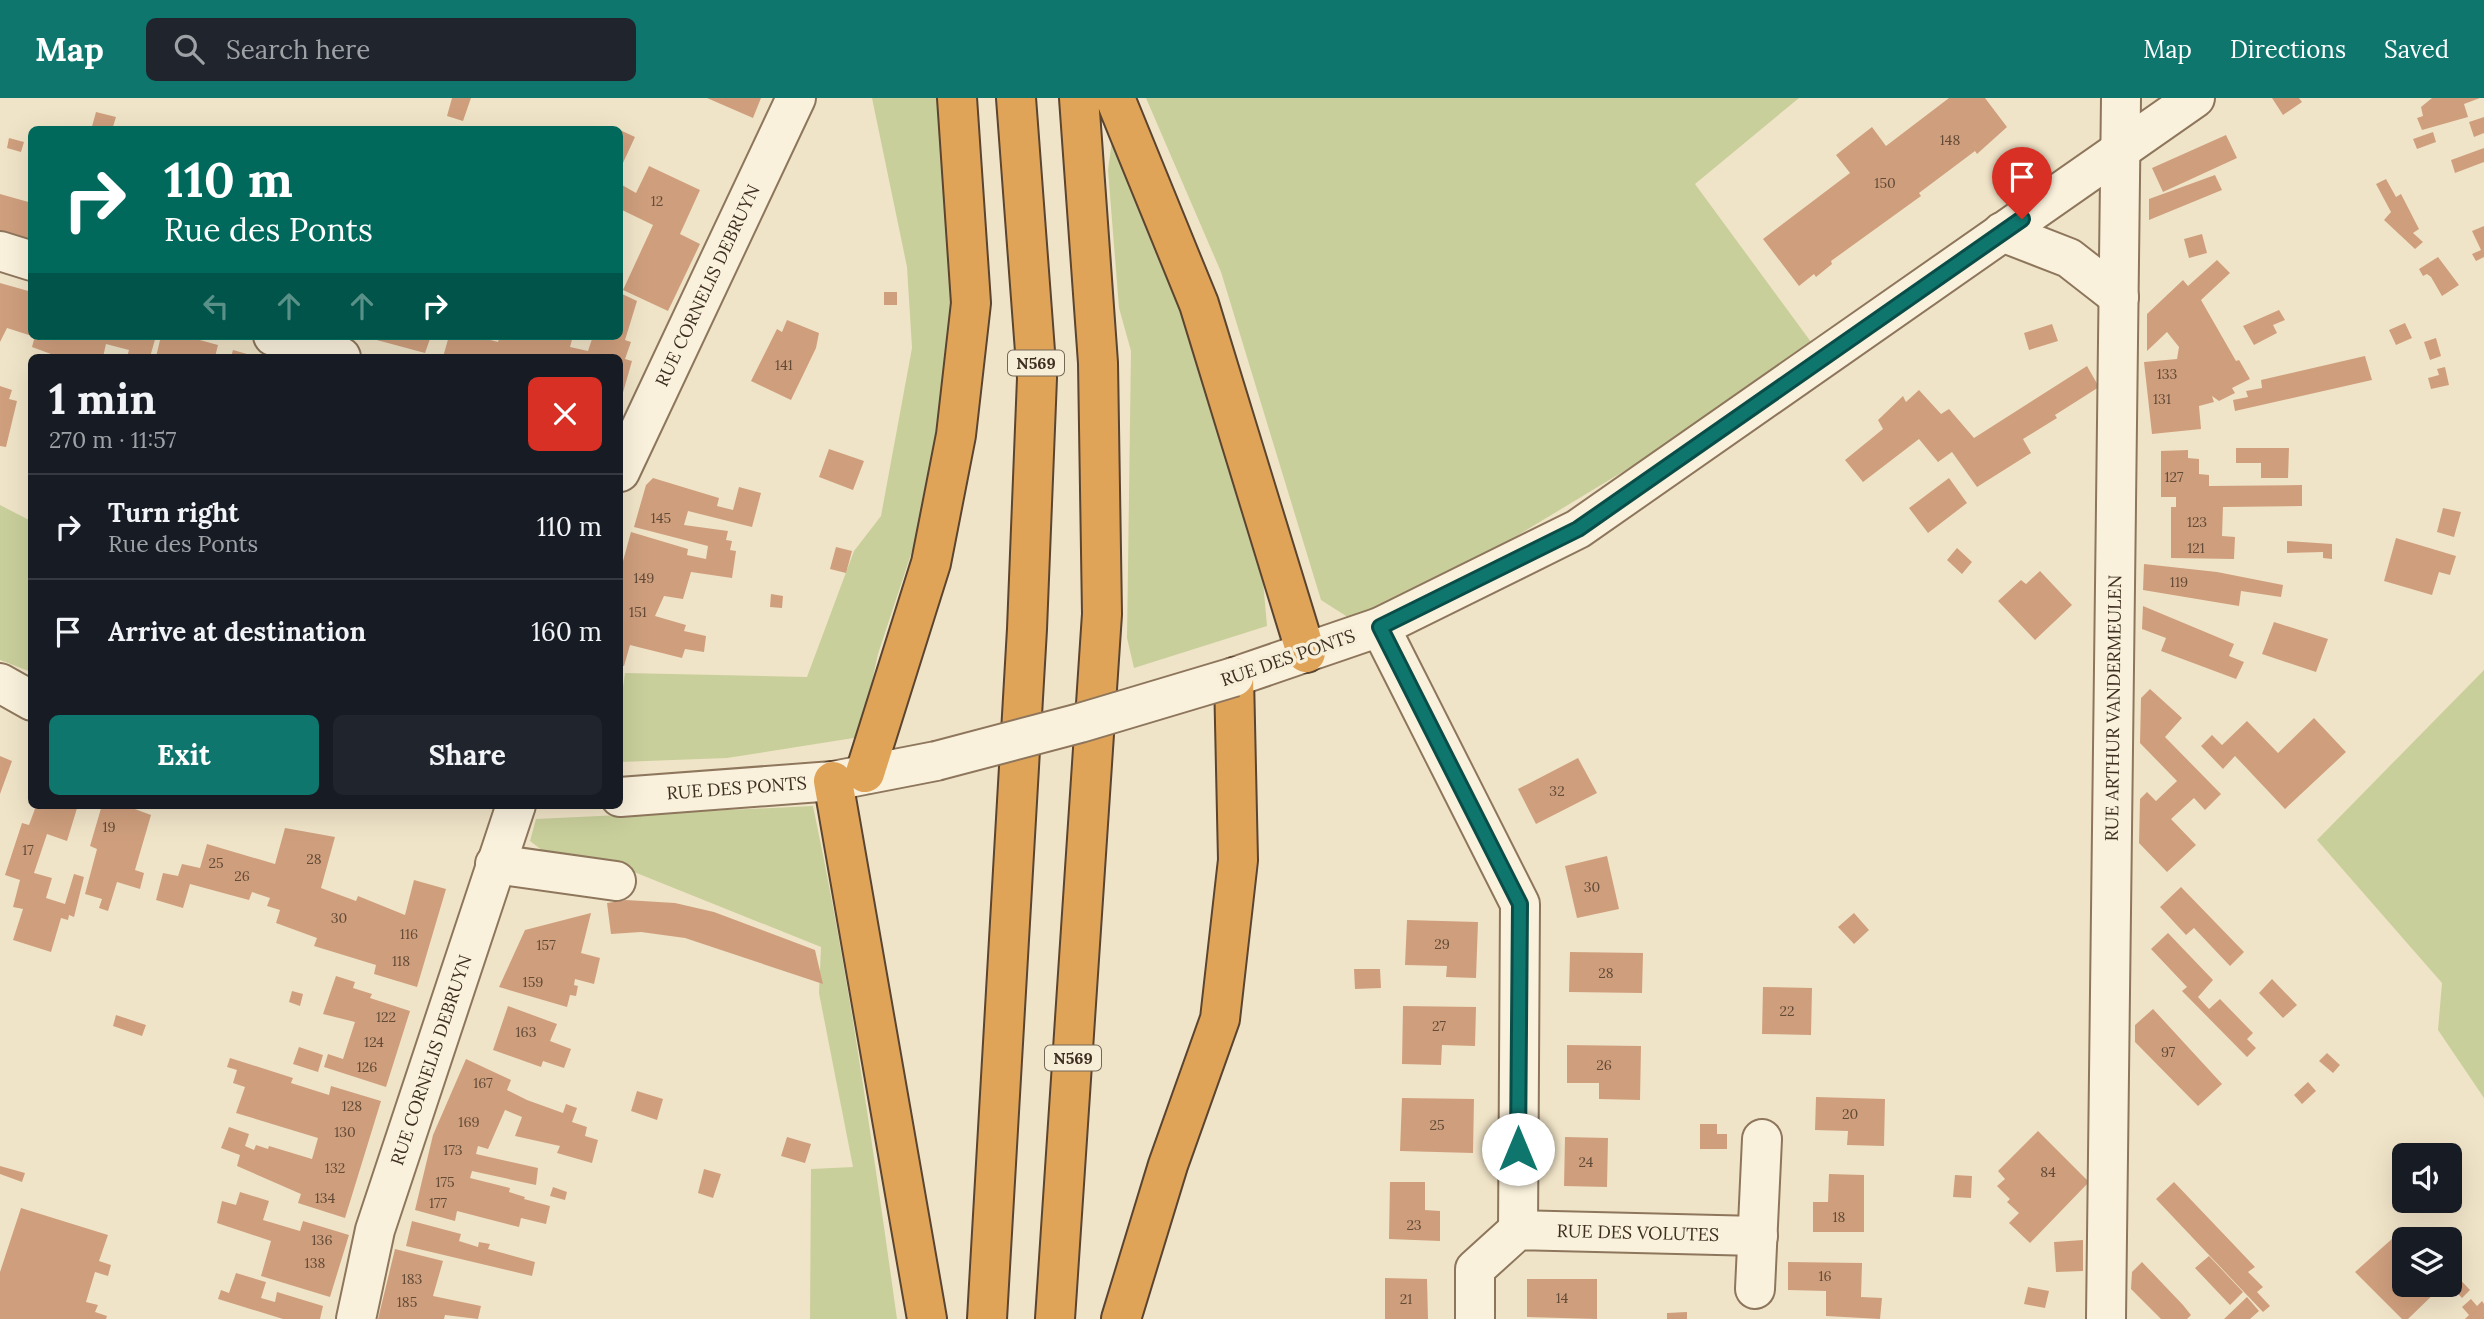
<!DOCTYPE html>
<meta charset="utf-8">
<style>
body{margin:0;font-family:Lora,serif;background:#20242c;color:#f1f3f6;height:100vh;display:flex;flex-direction:column;font-size:26px;white-space:nowrap}
*{box-sizing:border-box;margin:0}
p{font-size:23px;color:#9ea1a6}
.icon{flex:none;width:38px;height:38px;fill:none;stroke:currentColor;stroke-width:2;stroke-linecap:round;stroke-linejoin:round}
.map{position:relative;flex:1;overflow:hidden}
.sheet{position:absolute;left:28px;top:256px;width:595px;height:455px;display:flex;flex-direction:column;background:#171b24;border-radius:10px;box-shadow:0 7px 28px #0002}
.sheet>*{flex:none}
.guide{position:absolute;left:28px;top:28px;width:595px;height:214px;border-radius:10px;box-shadow:0 7px 28px #0002;background:#00695c;color:#fff;overflow:hidden}
.fabs{position:absolute;left:2392px;top:1045px;display:grid;gap:14px}
.fabs a{display:grid;place-items:center;width:70px;height:70px;border-radius:10px;background:#171b24;box-shadow:0 7px 28px #0002;font-size:35px}
.pin{position:absolute;display:grid;place-items:center;width:60px;height:60px;color:#fff;margin:-72px -30px;border-radius:50% 50% 50% 0;rotate:-45deg;box-shadow:0 0 7px #0007}
.pin .icon{rotate:45deg}
.me{position:absolute;width:77px;margin:-38px;rotate:0deg;stroke-linejoin:round;filter:drop-shadow(0 0 5px #0008)}
.turn{display:flex;align-items:center;gap:24px;height:147px;padding:0 21px;font-size:32px}
.turn .icon{width:91px;height:91px;stroke-width:2.5}
.turn b{display:block;font-size:49px;line-height:60px}
.lanes{display:flex;align-items:center;height:66px;padding:0 21px;background:#0003;justify-content:center;gap:35px;direction:ltr}
.lanes .off{opacity:.35}
.round{display:grid;place-items:center;flex:none;width:74px;height:74px;border-radius:10px;background:#20242c}
.head{display:flex;align-items:center;justify-content:space-between;height:119px;padding:0 21px}
h1{font-size:42px;font-weight:700;line-height:52px}
.action{display:flex;gap:14px;margin-top:auto;padding:14px 21px}
.action a{flex:1;height:80px;border-radius:10px;background:#0f766e;color:#fff;font-size:28px;font-weight:700;line-height:80px;text-align:center}
.action a+a{background:#20242c;color:#f1f3f6}
ul{padding:0;list-style:none}
li{display:flex;align-items:center;gap:21px;height:105px;padding:0 21px;border-top:2px solid #363941}
li div{flex:1}
li b{display:block;font-size:26px}
li em{font-style:normal}
header{display:flex;align-items:center;gap:42px;box-sizing:border-box;height:98px;padding:0 35px;background:#0f766e;color:#fff}
header strong{font-size:33px}
nav{display:flex;gap:38px;margin-inline-start:auto;font-size:24px}
.search{width:490px;height:63px;background:#20242c;display:flex;align-items:center;gap:18px;box-sizing:border-box;padding:0 24px;border-radius:10px;color:#9ea1a6;font-size:26px}
.map>svg:first-child{display:block}
.green{fill:#c9cf9b}
.building{fill:#cf9f7d}
.lines{fill:none;stroke-linecap:round;stroke-linejoin:round}
.minor-casing{stroke:#8d765c;stroke-width:42}
.highway-casing{stroke:#5b4430;stroke-width:42}
.minor{stroke:#faf1dc;stroke-width:38}
.highway{stroke:#e0a458;stroke-width:38}
.minor-bridge-casing{stroke:#8d765c;stroke-width:42;stroke-linecap:butt}
.minor-bridge{stroke:#faf1dc;stroke-width:38}
.route-casing{stroke:#0a4d48;stroke-width:18}
.route{stroke:#0f766e;stroke-width:12}
.labels{text-anchor:middle;stroke-width:7;stroke-linejoin:round;paint-order:stroke}
.number-label{font-size:14px;fill:#624a37}
.shield{fill:#f7eed8;stroke:#756857;stroke-width:2}
.shield-label{font-size:16px;font-weight:bold;fill:#3d2e20}
.street-label{font-size:18px;fill:#3d2e20;stroke:#f7eed8}
</style>
<header>
<strong>Map</strong>
<div class="search"><svg class="icon" aria-label="search" viewBox="0 0 24 24"><circle cx="10" cy="10" r="6"/><path d="M15 15l6 6"/></svg>Search here</div>
<nav><a>Map</a><a>Directions</a><a>Saved</a></nav>
</header>
<div class="map">
<svg width="2484" height="1221" viewBox="0 0 2484 1221">
<rect width="100%" height="100%" fill="#f0e4c8"/>
<path class="green" d="M872,0H940L959,160L927,408L878,556L860,639L727,660L620,664V611L625,575L807,579L854,453L881,418L912,250L907,169Z
M1146,0H1799L1695,86L1814,248L1649,358L1500,448L1357,525L1321,502L1221,174Z
M1117,6L1262,471L1267,528L1134,570L1127,540L1131,253L1119,210L1108,72Z
M0,407L31,423V574L0,562Z
M2484,572V1000L2438,932L2442,885L2317,742Z
M813,708C849,877 873,1050 897,1221H810L811,1071L853,1069L819,895L821,849L629,772L564,769L530,743L536,721Z"/>
<path class="building" d="M452,0H471L463,23L447,18Z
M707,0H761L753,20Z
M1949,0H1985L2007,29L1977,56L1975,53L1919,95L1921,98L1831,163L1832,166L1816,179L1814,176L1799,188L1763,141L1850,75L1836,57L1872,29L1886,48Z
M2272,0H2299L2302,4L2283,17Z
M2432,0H2480L2464,6L2468,19L2422,32L2417,20L2423,18L2421,9Z
M96,14L116,19L112,32H91Z
M2484,19V35L2474,39L2469,24Z
M620,32L635,39L622,67L620,66Z
M2433,34L2436,44L2417,51L2413,41Z
M2226,37L2237,60L2163,94L2152,70Z
M9,40L24,44L21,54L7,50Z
M2484,50V64L2455,75L2451,62Z
M649,68L700,92L680,136L700,146L668,213L623,192L653,127L620,111V93L622,87L636,95Z
M2215,77L2222,92L2149,122V101Z
M2386,81L2396,99L2401,96L2419,131L2413,135L2423,144L2415,151L2384,122L2391,114L2376,86Z
M0,96L32,105V142L0,133Z
M2484,128V159L2476,163L2472,156L2481,152L2472,133Z
M2202,136L2207,155L2189,160L2184,141Z
M2438,159L2459,187L2442,198L2431,179L2427,176L2423,178L2419,171Z
M2217,162L2230,175L2201,202L2236,263L2239,262L2250,281L2232,290L2235,295L2219,303L2212,298L2214,304L2199,308L2201,331L2152,336L2144,264L2177,261L2179,249L2167,234L2147,253V216L2183,182L2188,188Z
M0,185L32,194V238L7,230L0,244Z
M884,194H897V207H884Z
M620,195L637,203L625,242L631,244L625,261L632,263L620,305V259H443L449,238H475L498,244L500,238H573L570,249L588,253L593,238H620Z
M2279,212L2285,222L2273,227L2277,235L2254,247L2243,228Z
M787,222L819,235L816,250L791,302L751,283L777,231L782,234Z
M2405,225L2412,240L2396,247L2389,232Z
M2052,226L2058,243L2029,252L2024,235Z
M35,238H156L150,259H127L129,252L106,246L103,259H59L32,249Z
M161,238H185L218,247L215,259H156Z
M374,238H431L425,255L373,241Z
M2436,240L2441,258L2430,262L2424,244Z
M233,252L254,258L253,259H231Z
M2365,258L2372,282L2235,313L2233,302L2248,299L2246,293L2262,290L2261,282Z
M2087,268L2099,289L2055,317L2057,320L2023,341L2031,355L1977,389L1952,354L1938,364L1919,341L1863,384L1845,362L1883,331L1878,322L1903,298L1906,304L1919,292L1941,316L1949,311L1974,340Z
M2445,269L2449,287L2431,291L2428,280L2439,277L2437,271Z
M0,288L12,292L9,301L17,303L6,349L0,348Z
M2236,350H2289L2288,380H2261V365H2236Z
M829,351L864,363L853,392L819,379Z
M2188,352V360L2199,361V376L2209,377V388L2302,387V408L2223,409L2222,438L2235,439L2234,461L2171,460V409H2176V399H2161V353Z
M653,380L719,400L717,408L733,412L739,389L761,395L752,429L688,413L684,427L728,433L726,442L732,443L730,452L736,453L732,480L691,474L683,501L664,498L655,518L686,527L684,533L706,538L704,554L685,551L682,560L630,547L624,568L620,567V474L631,434L688,451L687,457L706,461L708,448L634,429L646,387Z
M1949,380L1967,405L1928,435L1909,410Z
M2443,410L2461,414L2454,439L2437,434Z
M2396,440L2456,458L2450,477L2439,474L2432,497L2384,483Z
M2287,443L2332,446V461L2323,460V454L2287,455Z
M836,449L852,453L846,475L830,471Z
M1957,450L1972,464L1962,476L1947,462Z
M2144,466L2217,474L2283,487L2281,499L2241,493L2239,508L2143,492Z
M2040,473L2072,507L2035,542L1998,503L2021,482L2026,486Z
M771,496L783,498L782,510L770,509Z
M2143,508L2234,546L2229,558L2244,564L2236,581L2161,553L2166,540L2142,531Z
M2274,524L2328,541L2316,574L2262,556Z
M2150,591L2182,620L2165,639L2221,696L2205,712L2194,700L2171,721L2196,747L2167,774L2139,745L2140,701L2147,694L2156,703L2177,683L2140,645L2141,600Z
M2314,620L2346,654L2285,711L2235,658L2223,671L2201,648L2212,637L2222,647L2247,623L2278,655Z
M0,658L12,663L0,696Z
M1578,660L1597,695L1536,726L1518,691Z
M78,707L67,743L47,736L34,775L52,780L46,800L65,806L74,776L84,779L74,819L69,817L68,822L61,820L51,854L13,842L23,811L13,809L20,782L5,777L22,725L29,727L36,708Z
M102,707H124L151,717L135,772L144,775L140,791L117,784L108,813L99,810L102,801L85,796L97,751L90,748Z
M285,730L335,739L321,790L356,803L358,798L405,817L414,782L446,791L417,889L374,876L376,867L314,848L317,840L276,825L280,812L267,808L270,800L252,794L249,802L190,786L183,810L156,802L163,775L178,778L182,766L200,770L207,746L275,766Z
M1607,758L1619,811L1577,820L1565,768Z
M2181,789L2244,854L2230,868L2194,830L2186,837L2160,809Z
M626,802L675,805L714,814L815,852L823,886L685,840L641,834L611,836L607,805Z
M591,815L581,855L600,860L594,886L575,881L574,887L578,888L576,898L570,897L567,909L499,889L525,832Z
M1854,815L1869,832L1854,846L1838,829Z
M1407,822L1478,824L1476,880L1446,879L1447,868L1405,867Z
M2168,835L2213,882L2198,899L2209,911L2220,901L2253,935L2247,941L2256,950L2247,959L2182,893L2187,889L2151,851Z
M1570,854L1643,855L1642,895L1569,894Z
M1354,871H1380L1381,890L1355,891Z
M336,878L355,884L353,890L372,896L370,900L410,913L386,989L324,969L328,956L343,961L355,924L323,916Z
M2272,881L2297,907L2283,920L2259,895Z
M1763,889L1812,890L1811,937L1762,936Z
M292,893L303,896L300,908L289,904Z
M508,908L557,926L550,943L571,951L564,970L543,963L541,969L493,952Z
M1403,908L1476,909L1475,948L1442,947L1441,967L1402,966Z
M2153,911L2222,986L2198,1008L2135,944V927Z
M116,917L146,927L142,938L113,928Z
M1567,947L1641,948L1640,1002L1599,1001V985H1567Z
M299,949L323,957L318,974L293,966Z
M2327,955L2340,967L2333,975L2319,963Z
M230,960L293,980L291,985L329,997L331,988L381,1003L345,1120L298,1105L301,1096L237,1068L240,1057L221,1050L229,1029L249,1036L245,1048L254,1052L256,1047L268,1051L269,1048L312,1061L318,1040L236,1015L245,989L233,985L237,972L227,969Z
M466,961L511,982L507,992L527,1002L563,1015L566,1006L577,1010L572,1024L587,1029L585,1038L598,1042L592,1065L557,1055L560,1048L515,1038L522,1019L505,1012L488,1051L478,1048L476,1056L538,1070L536,1087L472,1073L470,1080L510,1090L509,1094L525,1099L524,1101L550,1108L546,1126L521,1120L519,1129L457,1113L455,1123L415,1112L433,1037Z
M2308,984L2316,993L2302,1006L2294,997Z
M637,993L663,1001L657,1022L631,1013Z
M1816,999L1885,1001L1884,1048L1847,1047L1848,1033L1815,1032Z
M1402,1000L1474,1001L1473,1055L1400,1053Z
M1700,1026H1717V1036H1727V1051H1700Z
M2038,1033L2089,1084L2030,1145L2009,1125L2019,1115L2007,1104L2010,1101L1997,1088L2005,1081L1998,1073Z
M787,1039L811,1046L805,1065L781,1058Z
M1565,1039L1608,1040L1607,1089L1564,1088Z
M0,1068L25,1075L22,1084L0,1076Z
M704,1071L721,1076L713,1100L698,1095Z
M1829,1076L1864,1077V1134H1813V1104H1828Z
M1955,1077L1972,1078L1971,1100L1953,1099Z
M1390,1084H1425V1112L1440,1113V1143L1389,1141Z
M2174,1084L2255,1169L2248,1174L2263,1189L2257,1194L2270,1208L2263,1214L2156,1101Z
M553,1089L567,1094L565,1102L550,1098Z
M240,1094L269,1103L263,1122L300,1133L303,1123L349,1137L330,1199L261,1178L271,1143L217,1125L222,1103L236,1107Z
M21,1110L108,1137L99,1163L111,1167L108,1178L95,1174L86,1204L98,1207L95,1214L107,1218L106,1221H0V1174Z
M412,1123L461,1136L459,1143L478,1149L479,1144L490,1146L488,1151L535,1164L532,1178L406,1148Z
M2408,1136L2413,1141H2404V1186H2444L2408,1221H2402L2355,1174L2393,1140L2398,1145Z
M2083,1142V1173L2056,1174L2054,1144Z
M395,1151L443,1163L433,1198L481,1208L478,1221L445,1217L444,1221H378Z
M2209,1158L2243,1194L2230,1207L2195,1170Z
M1788,1164L1862,1165L1861,1199L1882,1200L1880,1221L1826,1218V1193L1788,1192Z
M2142,1164L2183,1207L2191,1217L2187,1221H2161L2131,1191L2132,1174Z
M2450,1171L2470,1192L2462,1200L2450,1187Z
M236,1175L266,1184L261,1200L275,1204L277,1194L323,1208L320,1221H283L218,1201L221,1192L229,1195Z
M1385,1180L1427,1181L1428,1221H1385Z
M1527,1181H1597V1221L1527,1219Z
M2028,1189L2049,1193L2045,1210L2024,1206Z
M2247,1199L2259,1213L2250,1221H2224Z
M2471,1201L2477,1208L2482,1203L2484,1206V1221H2465L2469,1217L2462,1209Z
M1687,1214V1221H1667V1215Z"/>
<g class="lines">
<g class="minor-casing">
<g id="minor">
<path d="M2002,134L2069,160L2119,199"/>
<path d="M0,153L32,163"/>
<path d="M273,238L341,259"/>
<path id="s1" d="M620,374L796,0"/>
<path d="M1380,529L1520,806L1518,1132"/>
<path d="M1234,579L1380,529L1578,431L2195,0"/>
<path d="M0,585L32,603"/>
<path id="s2" d="M620,699L833,683L936,663"/>
<path d="M495,766L616,783"/>
<path d="M1755,1191L1762,1041"/>
<path id="s3" d="M356,1221L375,1132L516,707"/>
<path id="s4" d="M1475,1221V1171L1518,1132L1758,1138"/>
<path id="s5" d="M2106,1221L2121,0"/>
</g>
</g>
<g class="highway-casing">
<path id="highway" d="M1115,0L1199,206L1306,555
M865,675L931,465L956,337L971,205L957,0
M833,683L927,1221
M987,1221L1027,531L1037,280L1016,0
M1055,1221L1102,516L1098,265L1079,0
M1121,1221L1168,1067L1220,921L1238,762L1234,579"/>
</g>
<use href="#minor" class="minor"/>
<use href="#highway" class="highway"/>
<g class="minor-bridge-casing">
<path id="minor-bridge" d="M936,663L1080,625L1234,579"/>
</g>
<use href="#minor-bridge" class="minor-bridge"/>
</g>
<g class="lines">
<g class="route-casing">
<path id="route" d="M1518,1051L1520,806L1380,529L1578,431L2022,121"/>
</g>
<use href="#route" class="route"/>
</g>
<g class="labels">
<g class="number-label">
<text x="1950" y="47">148</text>
<text x="1885" y="90">150</text>
<text x="657" y="108">12</text>
<text x="784" y="272">141</text>
<text x="2167" y="281">133</text>
<text x="2162" y="306">131</text>
<text x="2174" y="384">127</text>
<text x="661" y="425">145</text>
<text x="2197" y="429">123</text>
<text x="2196" y="455">121</text>
<text x="644" y="485">149</text>
<text x="2179" y="489">119</text>
<text x="638" y="519">151</text>
<text x="1557" y="698">32</text>
<text x="109" y="734">19</text>
<text x="28" y="757">17</text>
<text x="314" y="766">28</text>
<text x="216" y="770">25</text>
<text x="242" y="783">26</text>
<text x="1592" y="794">30</text>
<text x="339" y="825">30</text>
<text x="409" y="841">116</text>
<text x="1442" y="851">29</text>
<text x="546" y="852">157</text>
<text x="401" y="868">118</text>
<text x="1606" y="880">28</text>
<text x="533" y="889">159</text>
<text x="1787" y="918">22</text>
<text x="386" y="924">122</text>
<text x="1439" y="933">27</text>
<text x="526" y="939">163</text>
<text x="374" y="949">124</text>
<text x="2168" y="959">97</text>
<text x="1604" y="972">26</text>
<text x="367" y="974">126</text>
<text x="483" y="990">167</text>
<text x="352" y="1013">128</text>
<text x="1850" y="1021">20</text>
<text x="469" y="1029">169</text>
<text x="1437" y="1032">25</text>
<text x="345" y="1039">130</text>
<text x="453" y="1057">173</text>
<text x="1586" y="1069">24</text>
<text x="335" y="1075">132</text>
<text x="2048" y="1079">84</text>
<text x="445" y="1089">175</text>
<text x="325" y="1105">134</text>
<text x="438" y="1110">177</text>
<text x="1839" y="1124">18</text>
<text x="1414" y="1132">23</text>
<text x="322" y="1147">136</text>
<text x="315" y="1170">138</text>
<text x="1825" y="1183">16</text>
<text x="412" y="1186">183</text>
<text x="1562" y="1205">14</text>
<text x="1406" y="1206">21</text>
<text x="407" y="1209">185</text>
</g>
<g class="shield">
<rect x="1008" y="252.5" width="56" height="25" rx="5"/>
<rect x="1045" y="947.5" width="56" height="25" rx="5"/>
</g>
<g class="shield-label">
<text x="1036" y="271">N569</text>
<text x="1073" y="966">N569</text>
</g>
<g class="street-label">
<text dy="6" stroke="none"><textPath href="#s1" startOffset="206">RUE CORNELIS DEBRUYN</textPath></text>
<text transform="translate(1288 560) rotate(-19)" y="6">RUE DES PONTS</text>
<text dy="6" stroke="none"><textPath href="#s5" startOffset="611">RUE ARTHUR VANDERMEULEN</textPath></text>
<text dy="6" stroke="none"><textPath href="#s2" startOffset="117">RUE DES PONTS</textPath></text>
<text dy="6" stroke="none"><textPath href="#s3" startOffset="270">RUE CORNELIS DEBRUYN</textPath></text>
<text dy="6" stroke="none"><textPath href="#s4" startOffset="228">RUE DES VOLUTES</textPath></text>
</g>
</g>
</svg>
<div class="fabs">
<a><svg class="icon" aria-label="sound" viewBox="0 0 24 24"><path d="M4 9h4l5-4v14l-5-4H4zM17 9q2 3 0 6"/></svg></a>
<a><svg class="icon" aria-label="layers" viewBox="0 0 24 24"><path d="M12 4l9 5-9 5-9-5zM3 14l9 5 9-5"/></svg></a>
</div>
<div class="pin" style="left:2022px;top:121px;background:#d93025"><svg class="icon" aria-label="arrive" viewBox="0 0 24 24"><path d="M6 21V4h12l-3 4 3 4H6"/></svg></div>
<svg class="me" style="left:1518px;top:1051px" viewBox="-20 -20 40 40"><circle r="19" fill="#fff"/><path d="M0-13L10 11 0 6-10 11z" fill="#0f766e"/></svg>
<div class="guide">
<div class="turn"><svg class="icon" aria-label="right" viewBox="0 0 24 24"><path d="M7 20v-9h11M14 6l5 5-5 5"/></svg><div><b>110 m</b>Rue des Ponts</div></div>
<div class="lanes"><svg class="icon off" aria-label="left" viewBox="0 0 24 24"><path d="M17 20v-9H6M10 6l-5 5 5 5"/></svg><svg class="icon off" aria-label="ahead" viewBox="0 0 24 24"><path d="M12 20V5M6 11l6-6 6 6"/></svg><svg class="icon off" aria-label="ahead" viewBox="0 0 24 24"><path d="M12 20V5M6 11l6-6 6 6"/></svg><svg class="icon" aria-label="right" viewBox="0 0 24 24"><path d="M7 20v-9h11M14 6l5 5-5 5"/></svg></div>
</div>
<section class="sheet">
<div class="head"><div><h1>1 min</h1><p>270 m · 11:57</p></div><a class="round" style="background:#d93025;color:#fff"><svg class="icon" aria-label="close" viewBox="0 0 24 24"><path d="M6 6l12 12M18 6L6 18"/></svg></a></div>
<ul>
<li><svg class="icon" aria-label="right" viewBox="0 0 24 24"><path d="M7 20v-9h11M14 6l5 5-5 5"/></svg><div><b>Turn right</b><p>Rue des Ponts</p></div><em>110 m</em></li>
<li><svg class="icon" aria-label="arrive" viewBox="0 0 24 24"><path d="M6 21V4h12l-3 4 3 4H6"/></svg><div><b>Arrive at destination</b></div><em>160 m</em></li>
</ul>
<div class="action"><a>Exit</a><a>Share</a></div>
</section>
</div>
